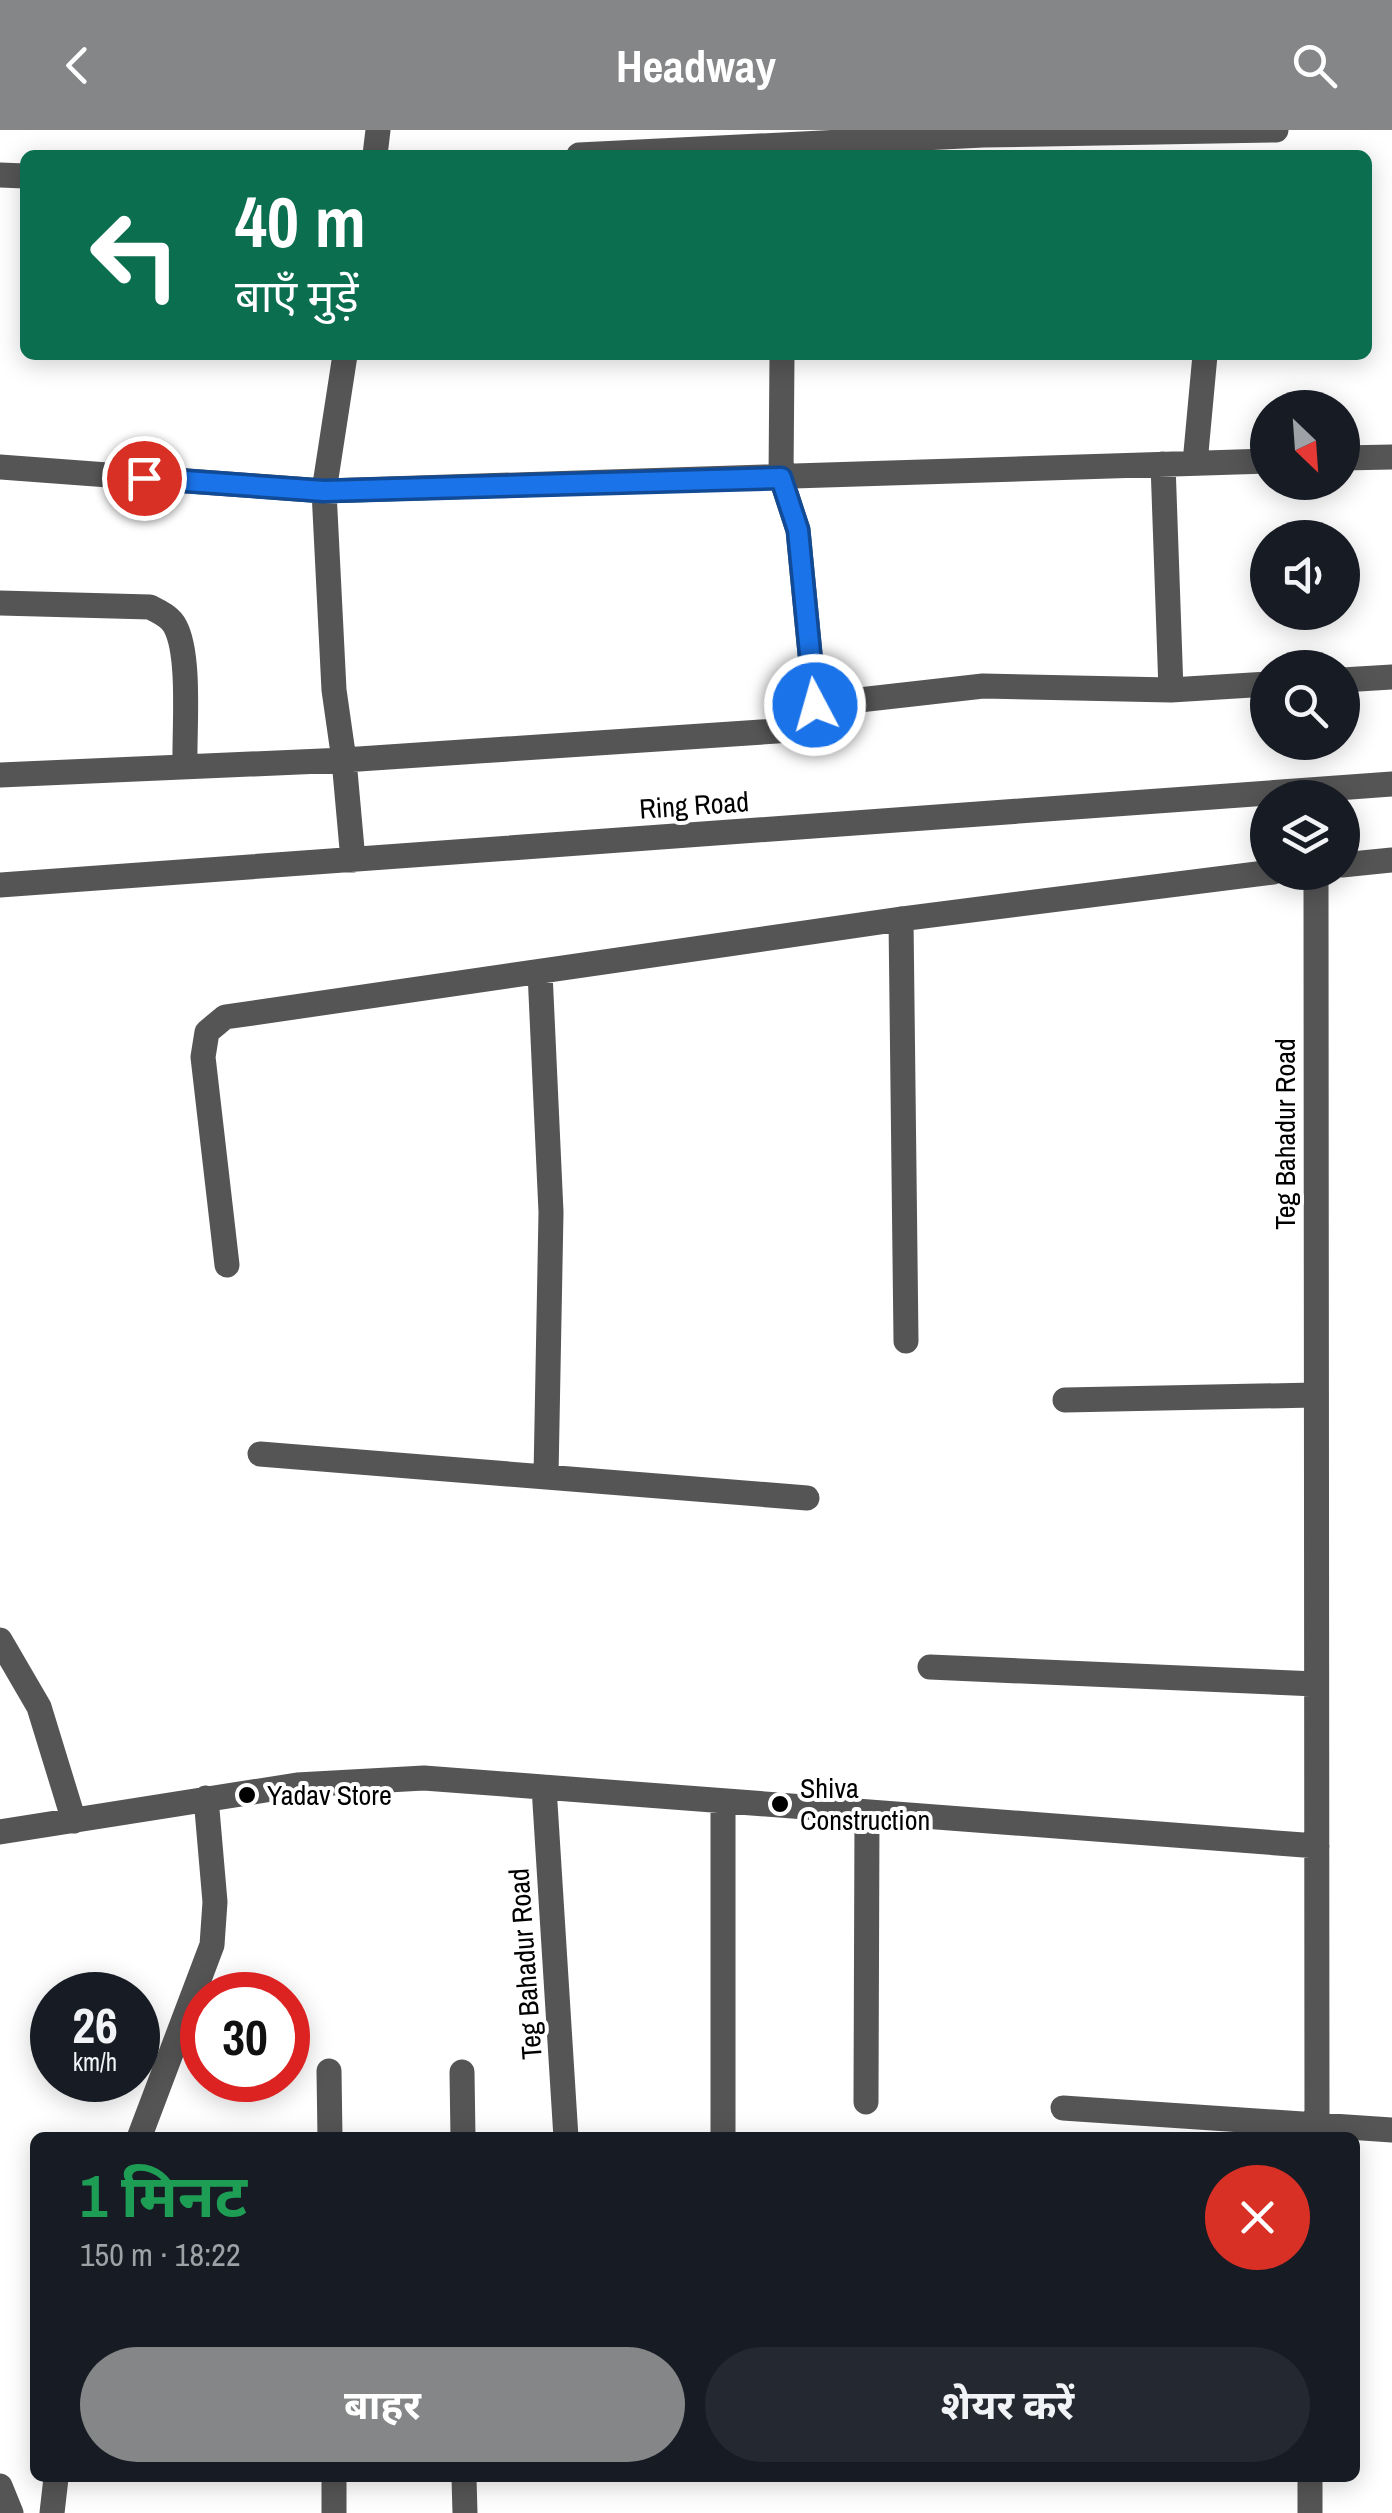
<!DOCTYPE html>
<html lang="hi">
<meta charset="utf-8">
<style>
body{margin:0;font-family:"Archivo Narrow","Noto Sans Devanagari",sans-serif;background:#242831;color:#f1f3f6;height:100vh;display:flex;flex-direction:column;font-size:38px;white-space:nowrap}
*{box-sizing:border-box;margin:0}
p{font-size:32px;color:#9ea1a6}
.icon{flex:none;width:55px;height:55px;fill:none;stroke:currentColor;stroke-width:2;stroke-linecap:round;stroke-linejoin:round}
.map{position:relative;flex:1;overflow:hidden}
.sheet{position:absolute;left:30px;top:2002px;width:1330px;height:350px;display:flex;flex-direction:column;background:#171b24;border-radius:15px;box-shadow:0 5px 25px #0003}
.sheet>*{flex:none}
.banner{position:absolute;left:20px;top:20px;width:1352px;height:210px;border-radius:15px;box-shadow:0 5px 25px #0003;background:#0b6e4f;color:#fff;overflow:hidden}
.needle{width:65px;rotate:155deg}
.fabs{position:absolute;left:1250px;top:260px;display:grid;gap:20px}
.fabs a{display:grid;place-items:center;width:110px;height:110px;border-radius:50%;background:#171b24;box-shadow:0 5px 25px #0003;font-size:50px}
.speed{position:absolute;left:30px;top:1842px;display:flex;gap:20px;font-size:50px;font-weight:700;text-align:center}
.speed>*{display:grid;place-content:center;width:130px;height:130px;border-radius:50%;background:#171b24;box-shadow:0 5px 25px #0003;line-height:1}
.speed small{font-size:25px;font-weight:400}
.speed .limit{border:15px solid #d22;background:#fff;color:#111}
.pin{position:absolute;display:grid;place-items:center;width:85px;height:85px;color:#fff;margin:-42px;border:5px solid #fff;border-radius:50%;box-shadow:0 2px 10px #0007}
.me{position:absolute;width:110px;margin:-55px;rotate:354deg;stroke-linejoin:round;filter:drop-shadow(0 0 8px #0008)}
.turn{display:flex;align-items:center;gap:35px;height:210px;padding:0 50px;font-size:45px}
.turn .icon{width:130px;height:130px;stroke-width:2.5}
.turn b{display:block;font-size:70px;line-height:85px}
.round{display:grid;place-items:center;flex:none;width:105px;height:105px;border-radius:52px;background:#242831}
.headline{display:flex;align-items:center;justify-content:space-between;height:170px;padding:0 50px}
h1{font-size:60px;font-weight:700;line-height:75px;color:#1e9e55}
.cta{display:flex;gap:20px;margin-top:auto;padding:20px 50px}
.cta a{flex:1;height:115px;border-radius:60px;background:#858687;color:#fff;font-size:40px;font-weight:700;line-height:115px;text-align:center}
.cta a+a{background:#242831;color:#f1f3f6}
header{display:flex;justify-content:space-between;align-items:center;height:130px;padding:0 50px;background:#858687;color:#fff;font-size:45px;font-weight:700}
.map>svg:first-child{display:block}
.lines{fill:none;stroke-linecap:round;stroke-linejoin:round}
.minor{stroke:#555;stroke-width:25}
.route-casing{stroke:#114b97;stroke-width:25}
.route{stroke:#1a73e8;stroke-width:18}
.poi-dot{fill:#000;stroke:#fff;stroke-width:4}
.labels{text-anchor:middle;stroke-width:8;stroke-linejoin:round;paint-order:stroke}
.street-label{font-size:28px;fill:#000;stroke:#fff}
.poi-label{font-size:28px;fill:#000;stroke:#fff;text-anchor:start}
</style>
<header><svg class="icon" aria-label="back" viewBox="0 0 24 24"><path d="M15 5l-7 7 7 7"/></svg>Headway<svg class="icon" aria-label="search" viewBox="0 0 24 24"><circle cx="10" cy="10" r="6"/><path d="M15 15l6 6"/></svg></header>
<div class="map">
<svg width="1392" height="2383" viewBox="0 0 1392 2383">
<rect width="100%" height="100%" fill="#fff"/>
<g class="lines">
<path class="minor" d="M375,25L378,0
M579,25L983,5L1276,0
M0,45L25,46
M345,225L324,361L334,560L344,630L792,600L815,589V575L983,556L1171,560L1163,334
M782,225L781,348L798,400L815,575
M1342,328L1392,327
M1195,333L1205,225
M0,337L324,361L1268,331
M0,473L150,477C159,482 170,486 175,496C191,525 184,601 185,636
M1342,550L1392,547
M1171,560L1268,554
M0,645L344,630L353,730
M1342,735L1392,730
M1316,742L1317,2008
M0,755L1392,654
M901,789L906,1211
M540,842L551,1082L546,1346
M227,1135L203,927L207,902L225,887L901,789L1273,742
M1065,1270L1314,1265
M260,1324L807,1368
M0,1510L39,1577L74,1691
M930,1537L1316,1554
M544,1657L566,2008
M723,1671V2008
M0,1702L297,1655L424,1648L1317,1716
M329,1941L330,2008
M462,1942L463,2008
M866,1972L867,1682
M1063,1978L1392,2000
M139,2008L212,1815L215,1772L206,1668
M334,2348V2383
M464,2348L465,2383
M0,2356L11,2383
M52,2383L56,2348
M1310,2383V2348"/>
</g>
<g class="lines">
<g class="route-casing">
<path id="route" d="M144,348L324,361L781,348L798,400L815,575"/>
</g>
<use href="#route" class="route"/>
</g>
<g class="poi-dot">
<circle cx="247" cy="1665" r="10"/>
<circle cx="780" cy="1674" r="10"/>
</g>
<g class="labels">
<g class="street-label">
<text transform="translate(694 675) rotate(-4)" y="10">Ring Road</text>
<text transform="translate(1285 1004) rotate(-90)" y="10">Teg Bahadur Road</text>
<text transform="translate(525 1834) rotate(-94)" y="10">Teg Bahadur Road</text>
</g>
<g class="poi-label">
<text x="800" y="1668">Shiva<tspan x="800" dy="32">Construction</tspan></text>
<text x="267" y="1675">Yadav Store</text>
</g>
</g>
</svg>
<div class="fabs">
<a><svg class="needle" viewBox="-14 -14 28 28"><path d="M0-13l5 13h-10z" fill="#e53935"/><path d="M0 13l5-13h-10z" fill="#9ea1a6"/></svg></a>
<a><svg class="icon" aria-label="sound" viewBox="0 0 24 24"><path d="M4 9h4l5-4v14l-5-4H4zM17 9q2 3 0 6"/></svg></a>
<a><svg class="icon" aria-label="search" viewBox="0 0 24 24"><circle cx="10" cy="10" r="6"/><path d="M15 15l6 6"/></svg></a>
<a><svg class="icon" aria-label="layers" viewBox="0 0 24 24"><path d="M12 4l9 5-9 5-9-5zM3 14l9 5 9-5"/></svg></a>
</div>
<div class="speed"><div>26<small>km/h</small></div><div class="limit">30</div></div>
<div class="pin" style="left:144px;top:348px;background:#d93025"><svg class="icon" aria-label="arrive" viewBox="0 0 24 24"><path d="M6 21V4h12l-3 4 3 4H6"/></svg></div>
<svg class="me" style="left:815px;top:575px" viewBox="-20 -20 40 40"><circle r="17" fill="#1a73e8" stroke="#fff" stroke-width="3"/><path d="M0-11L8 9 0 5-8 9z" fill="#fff"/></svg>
<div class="banner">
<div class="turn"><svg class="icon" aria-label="left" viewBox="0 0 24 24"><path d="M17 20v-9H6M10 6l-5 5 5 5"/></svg><div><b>40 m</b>बाएँ मुड़ें</div></div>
</div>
<section class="sheet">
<div class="headline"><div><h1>1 मिनट</h1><p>150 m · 18:22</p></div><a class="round" style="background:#d93025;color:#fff"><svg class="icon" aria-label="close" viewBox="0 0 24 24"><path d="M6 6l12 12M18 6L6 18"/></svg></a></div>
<div class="cta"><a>बाहर</a><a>शेयर करें</a></div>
</section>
</div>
